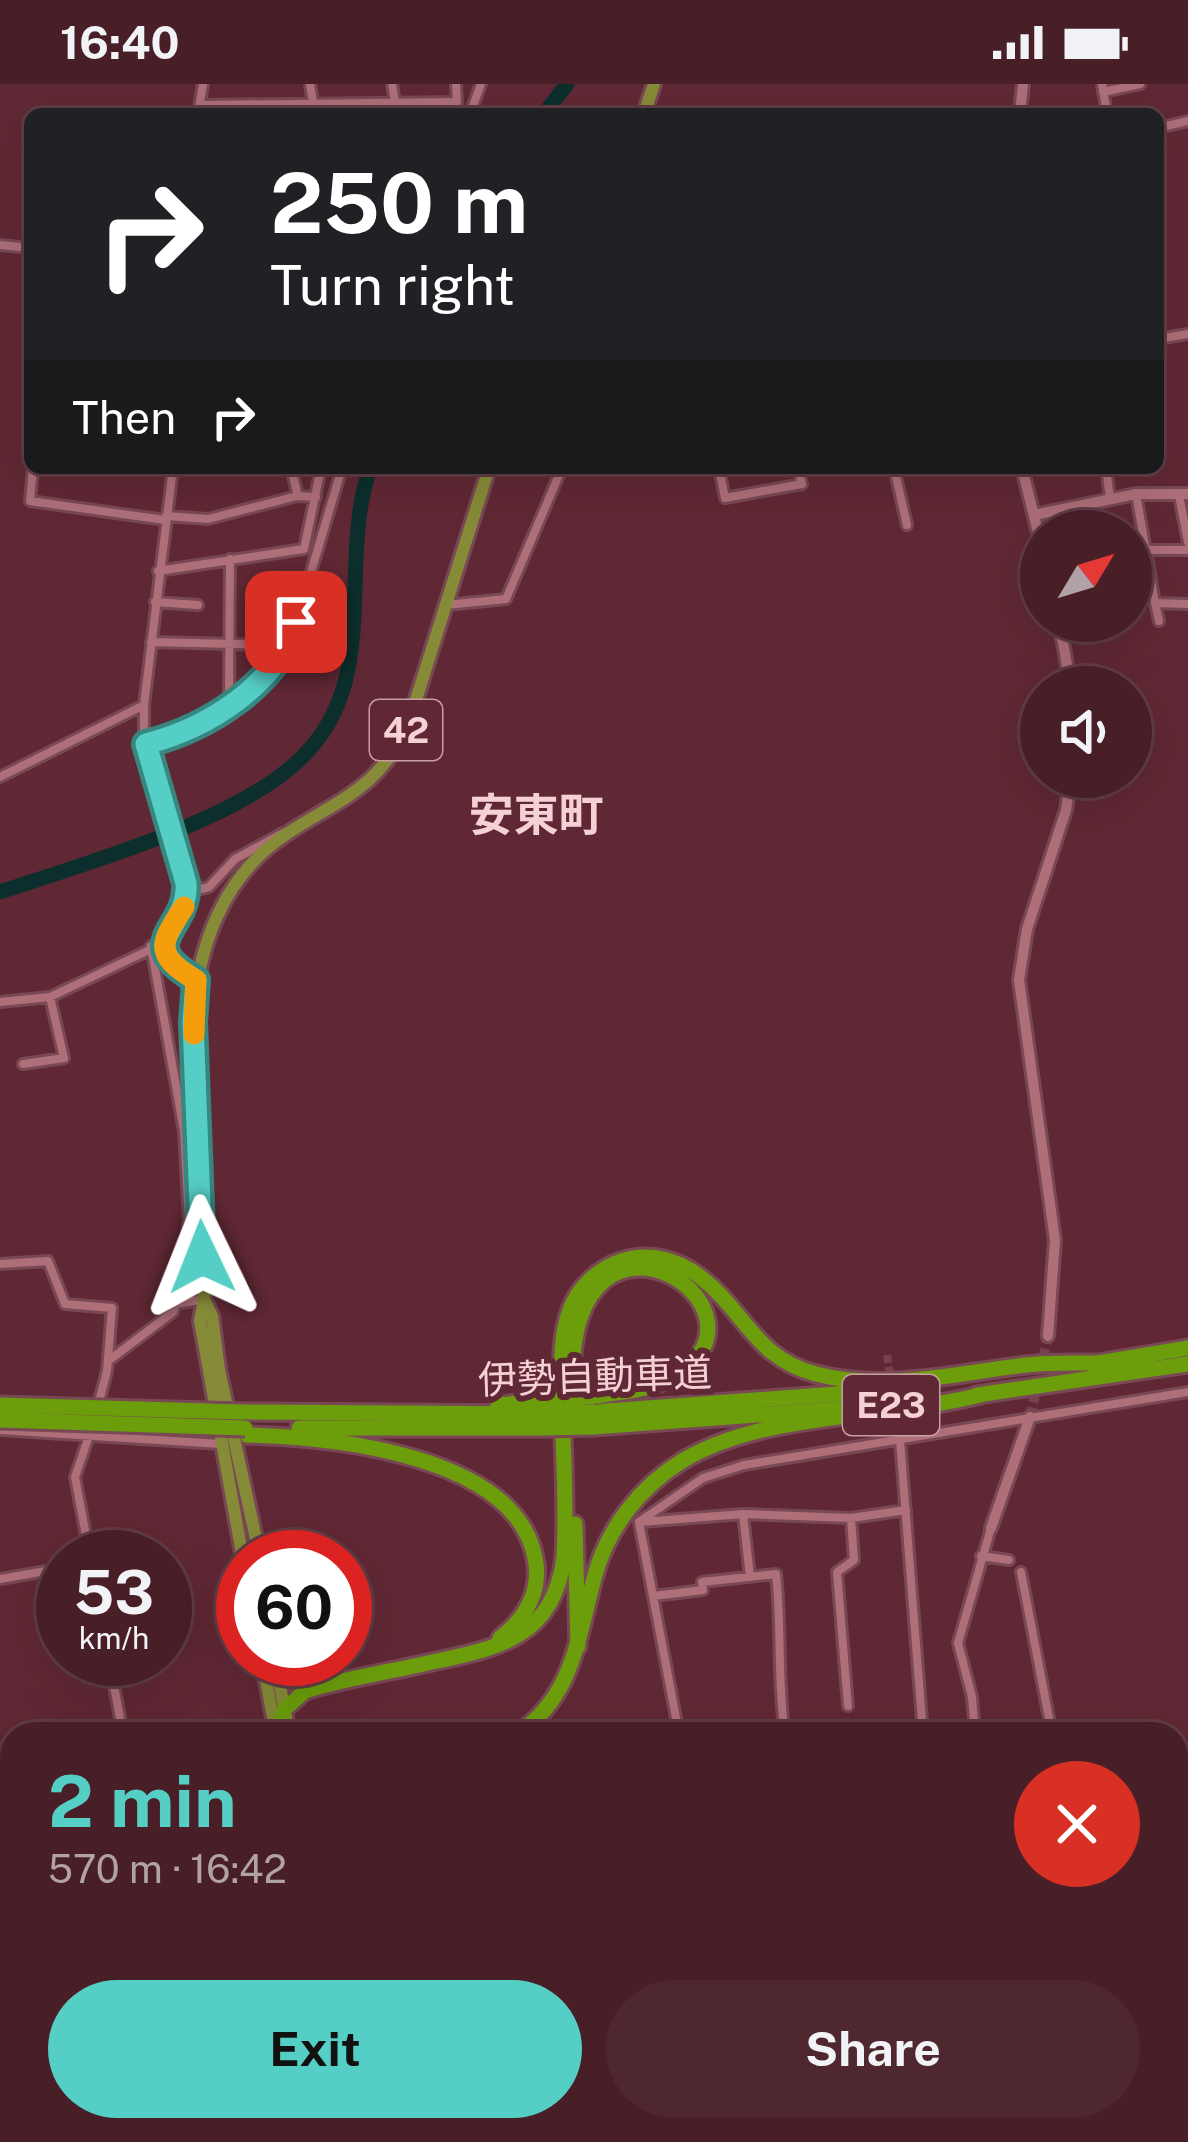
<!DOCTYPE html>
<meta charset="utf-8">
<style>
body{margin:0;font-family:"Public Sans","Noto Sans JP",sans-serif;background:#4f272f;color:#f1f3f6;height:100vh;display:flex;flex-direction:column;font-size:45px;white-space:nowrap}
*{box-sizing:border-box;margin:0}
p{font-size:39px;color:#b1a2a7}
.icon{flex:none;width:66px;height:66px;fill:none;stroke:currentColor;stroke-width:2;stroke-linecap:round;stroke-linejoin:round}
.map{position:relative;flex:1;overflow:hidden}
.sheet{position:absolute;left:0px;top:1638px;width:1188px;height:420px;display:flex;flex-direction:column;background:#481e27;border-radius:36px 36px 0 0;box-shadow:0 12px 48px #0002,0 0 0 3px #603c44}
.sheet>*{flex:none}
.guide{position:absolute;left:24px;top:24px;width:1140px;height:366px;border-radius:18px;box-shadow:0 12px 48px #0002,0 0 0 3px #603c44;background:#202124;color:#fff;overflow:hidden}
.needle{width:78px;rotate:52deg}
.buttons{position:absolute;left:1020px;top:426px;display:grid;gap:24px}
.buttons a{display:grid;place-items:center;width:132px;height:132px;border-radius:50%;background:#481e27;box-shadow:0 12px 48px #0002,0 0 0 3px #603c44;font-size:60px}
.speed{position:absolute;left:36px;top:1446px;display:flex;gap:24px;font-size:60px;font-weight:700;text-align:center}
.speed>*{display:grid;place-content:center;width:156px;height:156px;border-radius:50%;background:#481e27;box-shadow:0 12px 48px #0002,0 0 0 3px #603c44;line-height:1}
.speed small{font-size:30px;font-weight:400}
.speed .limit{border:18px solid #d22;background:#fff;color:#111}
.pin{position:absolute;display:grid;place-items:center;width:102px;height:102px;color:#fff;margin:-51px;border-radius:24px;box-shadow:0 6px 18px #0006}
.me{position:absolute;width:132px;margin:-66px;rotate:358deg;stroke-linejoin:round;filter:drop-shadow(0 0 9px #0008)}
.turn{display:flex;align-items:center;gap:42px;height:252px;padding:0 48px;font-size:54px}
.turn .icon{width:156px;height:156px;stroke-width:2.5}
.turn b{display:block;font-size:84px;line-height:102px}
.then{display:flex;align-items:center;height:114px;padding:0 48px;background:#0003;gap:24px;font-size:45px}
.round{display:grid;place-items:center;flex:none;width:126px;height:126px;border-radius:63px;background:#4f272f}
.headline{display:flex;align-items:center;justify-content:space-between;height:204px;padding:0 48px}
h1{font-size:72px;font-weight:700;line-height:90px;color:#55cec5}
.primary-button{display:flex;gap:24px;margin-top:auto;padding:24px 48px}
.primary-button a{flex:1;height:138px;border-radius:72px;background:#55cec5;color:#111;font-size:48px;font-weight:700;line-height:138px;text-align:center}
.primary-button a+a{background:#4f272f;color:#f1f3f6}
.status{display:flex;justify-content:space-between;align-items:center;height:84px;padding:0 60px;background:#481e27;direction:ltr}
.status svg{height:33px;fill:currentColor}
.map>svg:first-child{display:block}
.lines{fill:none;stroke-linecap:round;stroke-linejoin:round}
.river{stroke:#0c2f2d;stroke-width:15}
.minor-tunnel{stroke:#76414c;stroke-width:8;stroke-dasharray:8 4;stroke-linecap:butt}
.tertiary-tunnel{stroke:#76414c;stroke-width:10;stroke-dasharray:10 5;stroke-linecap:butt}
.minor-casing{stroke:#784854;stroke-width:14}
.tertiary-casing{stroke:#784854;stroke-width:16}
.primary-casing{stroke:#784854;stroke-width:18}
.motorway-casing{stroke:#784854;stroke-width:21}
.minor{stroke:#ae6f79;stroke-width:8}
.tertiary{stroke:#ae6f79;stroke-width:10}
.primary{stroke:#868b38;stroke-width:12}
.motorway{stroke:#6c9e0c;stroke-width:15}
.motorway-bridge-casing{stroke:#784854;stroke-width:21;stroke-linecap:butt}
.motorway-bridge{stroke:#6c9e0c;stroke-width:15}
.route-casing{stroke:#378680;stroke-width:30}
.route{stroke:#55cec5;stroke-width:21}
.slow{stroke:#f59e0b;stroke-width:21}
.labels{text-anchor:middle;stroke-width:12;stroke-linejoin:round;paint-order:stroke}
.shield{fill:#602834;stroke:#c89ea5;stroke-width:3}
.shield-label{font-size:36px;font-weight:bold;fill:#f5d1d6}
.street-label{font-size:39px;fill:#f5d1d6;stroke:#602834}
.quarter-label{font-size:45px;font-weight:bold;fill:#f5d1d6;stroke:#602834}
</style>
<div class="status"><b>16:40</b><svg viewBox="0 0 49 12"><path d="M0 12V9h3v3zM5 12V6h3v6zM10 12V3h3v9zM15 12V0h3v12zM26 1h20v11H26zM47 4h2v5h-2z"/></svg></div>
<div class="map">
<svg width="1188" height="2058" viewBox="0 0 1188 2058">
<rect width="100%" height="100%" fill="#602834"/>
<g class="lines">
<path class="river" d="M544,30L567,0
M0,808C86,779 249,734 308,667C330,643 342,617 348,585C361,519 348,449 370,384"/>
<path class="minor-tunnel" d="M887,1271L900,1356"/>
<path class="tertiary-tunnel" d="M1030,1333L1048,1252"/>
<g class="minor-casing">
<path id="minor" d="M310,0L315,30
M392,0L397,30
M1102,0L1107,30
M1103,8L1140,0
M201,21L457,18L456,0
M198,30L203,0
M470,30L481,0
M1158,44L1188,37
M0,161L30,164
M1158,255L1188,250
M33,384L30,417L165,436
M173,384L144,621V647L186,799C190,846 130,857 196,896
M291,384L298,412
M719,384L725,414L802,400L798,384
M894,384L907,441
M1106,384L1110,414
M1136,410L1155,519L1188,520
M1179,411L1188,458
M166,432L208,435L297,412L316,413
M1146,466H1188
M158,487L304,465L321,384
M155,518L198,521
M1155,519L1159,537
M446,521L506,515L562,384
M151,558L275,561
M229,610L230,475
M146,660C206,644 271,605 294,545L342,384
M0,693L144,621
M187,799L201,805L209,803L235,775L283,749
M0,918L50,913L164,859
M23,980L64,974L50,913
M0,1180L48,1177L65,1220L112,1224L107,1287L97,1325
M176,1220L204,1215
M108,1277L173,1228L180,1209L189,1135L184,1047L151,862
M0,1346L221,1360
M900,1356L923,1650
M743,1430L750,1493
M639,1438L703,1394L744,1381L1188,1308
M639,1438L679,1650
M641,1438L743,1430L851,1434L906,1426
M981,1472L1009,1476
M90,1473L75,1393L93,1340
M1021,1488L1052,1650
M0,1495L63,1484
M653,1512L703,1506L702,1498L776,1490C782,1545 777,1598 785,1650
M109,1575L123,1650
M848,1622L837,1488L854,1476L851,1434
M975,1650L972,1613L958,1559L991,1444
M180,2046L183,2058
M315,2046L318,2058
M472,2046L474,2058
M751,2046L753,2058
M1044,2046L1046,2058
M1124,2046L1128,2058"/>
</g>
<g class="tertiary-casing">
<path id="tertiary" d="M1020,30L1023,0
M1022,384L1041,460
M1034,431L1136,410H1188
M1059,537L1071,603
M1048,1252L1055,1156L1019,896L1027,845L1066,726L1071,693
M991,1444L1030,1333"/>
</g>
<g class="primary-casing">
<path id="primary" d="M644,30L654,0
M205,1217L212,1232L219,1286L260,1473
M243,1475L200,1237L204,1215L193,938C197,863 223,791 288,749C343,713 378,705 408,641L489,384
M262,1575L276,1649
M275,1575L289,1650
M1176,1718L1188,1716
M0,1917L12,1915
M350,2046L352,2058
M361,2046L364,2058"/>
</g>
<g class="motorway-casing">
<path id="motorway" d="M1092,1280L1188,1264
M572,1290C575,1090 785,1222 677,1291C653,1306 624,1307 597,1312
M977,1311L1188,1280
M498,1321L543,1317
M242,1328L541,1330
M594,1328L890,1306
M593,1343L840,1325
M299,1344H542
M247,1351C330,1353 515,1370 535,1474C542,1507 525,1535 500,1554
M575,1440L578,1562
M289,1575L306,1589L334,1596
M276,1650L285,1625L305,1607C346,1594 390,1588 432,1578C499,1564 554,1553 564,1473C567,1421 563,1369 562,1317C562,1286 559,1255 570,1226C578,1203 598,1185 621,1177C649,1168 677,1175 699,1192C745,1226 754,1274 816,1290C885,1308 957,1289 1026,1281C1050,1278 1075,1279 1099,1279
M517,1650C574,1613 578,1551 595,1491C608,1444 640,1403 682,1377C765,1327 889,1335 984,1310"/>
</g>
<use href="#minor" class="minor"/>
<use href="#tertiary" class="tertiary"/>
<use href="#primary" class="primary"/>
<use href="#motorway" class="motorway"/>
<g class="motorway-bridge-casing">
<path id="motorway-bridge" d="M543,1317L597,1312
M0,1321L242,1328
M541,1330L594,1328
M0,1336L245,1344
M542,1344L593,1343"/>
</g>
<use href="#motorway-bridge" class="motorway-bridge"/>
</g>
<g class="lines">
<g class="route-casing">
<path id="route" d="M202,1173L193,938L196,896C130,857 190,846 186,799L146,660C208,644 277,601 296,538"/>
</g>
<use href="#route" class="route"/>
<path class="slow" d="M184,823C160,859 153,871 196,896L194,950"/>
</g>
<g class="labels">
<g class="shield">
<rect x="370" y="616" width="72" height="60" rx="9"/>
<rect x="843" y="1291" width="96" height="60" rx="9"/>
</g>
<g class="shield-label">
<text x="406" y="659">42</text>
<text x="891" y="1334">E23</text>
</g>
<g class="street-label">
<text transform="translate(595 1292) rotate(-2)" y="14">伊勢自動車道</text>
</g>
<g class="quarter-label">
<text x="536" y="747">安東町</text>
</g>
</g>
</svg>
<div class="buttons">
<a><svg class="needle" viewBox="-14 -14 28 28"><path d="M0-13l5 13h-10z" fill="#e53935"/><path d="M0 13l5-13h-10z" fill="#b1a2a7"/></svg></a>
<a><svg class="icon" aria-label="sound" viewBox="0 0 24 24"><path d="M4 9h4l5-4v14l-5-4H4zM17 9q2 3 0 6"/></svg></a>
</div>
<div class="speed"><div>53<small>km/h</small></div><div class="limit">60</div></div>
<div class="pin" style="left:296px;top:538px;background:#d93025"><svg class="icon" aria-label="arrive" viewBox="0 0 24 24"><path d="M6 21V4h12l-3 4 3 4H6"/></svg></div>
<svg class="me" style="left:202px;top:1173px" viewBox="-20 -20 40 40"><path d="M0-17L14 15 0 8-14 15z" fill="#55cec5" stroke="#fff" stroke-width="4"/></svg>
<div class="guide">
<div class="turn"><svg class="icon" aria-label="right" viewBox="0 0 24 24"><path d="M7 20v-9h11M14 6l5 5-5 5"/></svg><div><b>250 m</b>Turn right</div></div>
<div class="then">Then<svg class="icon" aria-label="right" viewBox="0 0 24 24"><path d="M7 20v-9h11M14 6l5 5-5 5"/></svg></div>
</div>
<section class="sheet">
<div class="headline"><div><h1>2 min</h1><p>570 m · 16:42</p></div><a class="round" style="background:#d93025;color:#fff"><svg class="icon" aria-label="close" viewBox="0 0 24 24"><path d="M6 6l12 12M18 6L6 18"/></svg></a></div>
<div class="primary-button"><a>Exit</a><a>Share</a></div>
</section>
</div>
